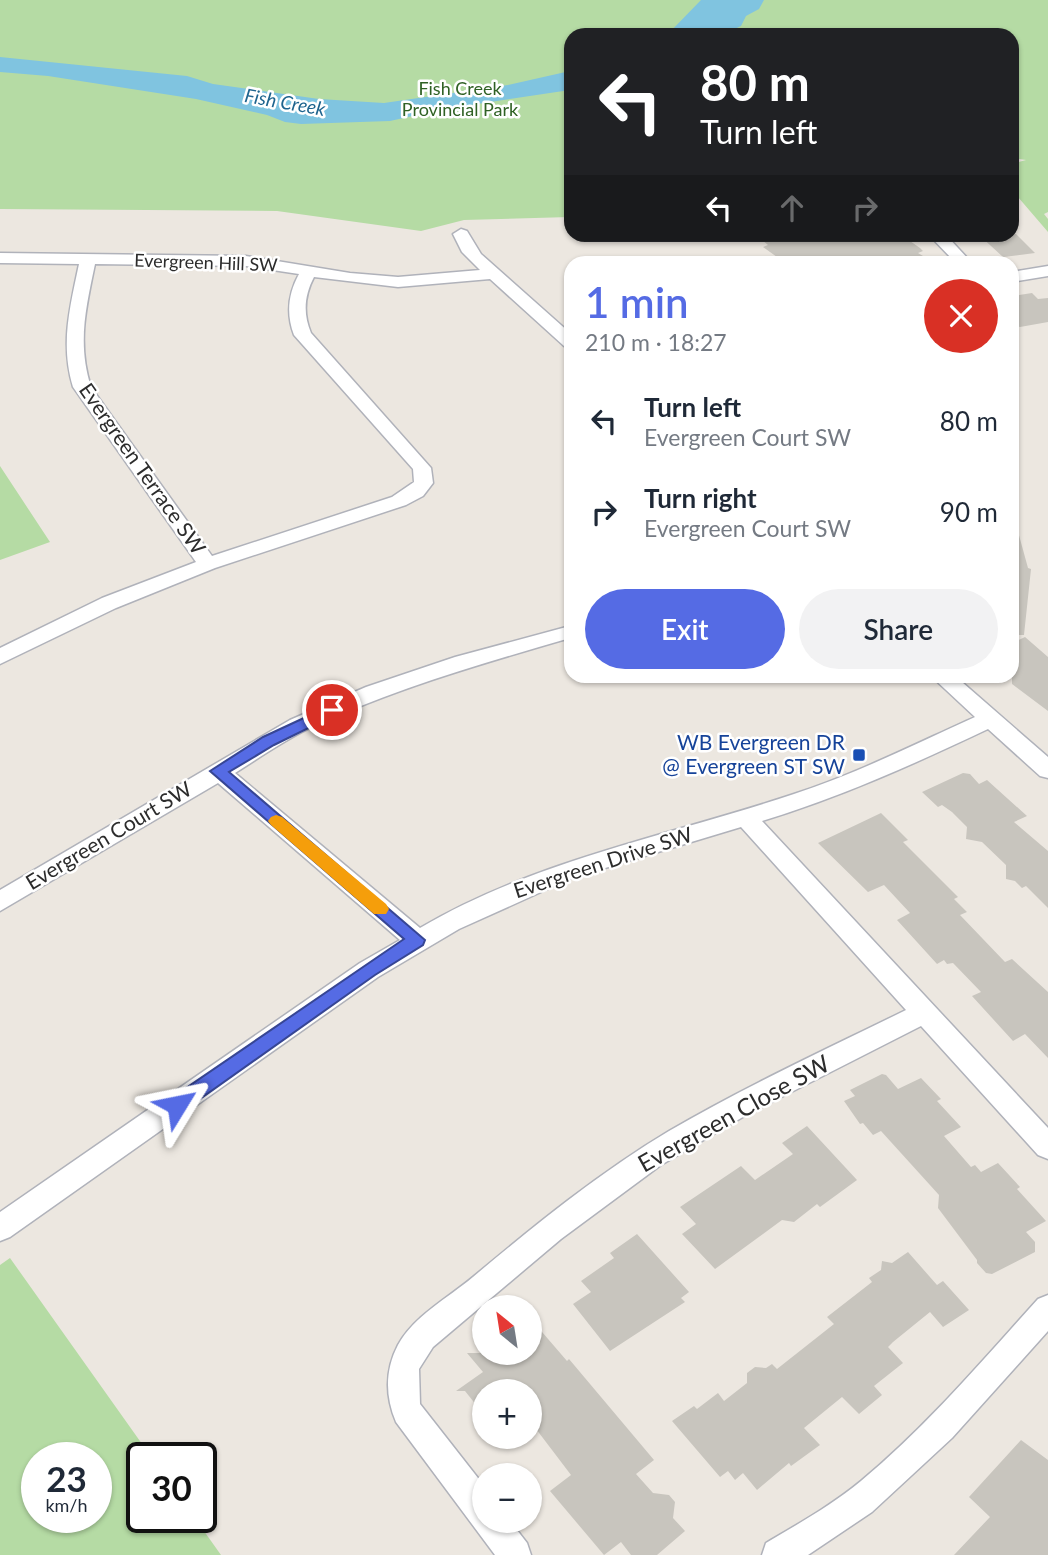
<!DOCTYPE html>
<meta charset="utf-8">
<style>
body{margin:0;font-family:Lato,sans-serif;background:#f2f2f3;color:#1f2937;height:100vh;display:flex;flex-direction:column;font-size:26px;white-space:nowrap}
*{box-sizing:border-box;margin:0}
p{font-size:23px;color:#747a83}
.icon{flex:none;width:38px;height:38px;fill:none;stroke:currentColor;stroke-width:2;stroke-linecap:round;stroke-linejoin:round}
.map{position:relative;flex:1;overflow:hidden}
.drawer{position:absolute;left:564px;top:256px;width:455px;height:427px;display:flex;flex-direction:column;background:#fff;border-radius:21px;box-shadow:0 2px 5px #0004}
.drawer>*{flex:none}
.hud{position:absolute;left:564px;top:28px;width:455px;height:214px;border-radius:21px;box-shadow:0 2px 5px #0004;background:#202124;color:#fff;overflow:hidden}
.needle{width:46px;rotate:330deg}
.tools{position:absolute;left:472px;top:1295px;display:grid;gap:14px}
.tools a{display:grid;place-items:center;width:70px;height:70px;border-radius:50%;background:#fff;box-shadow:0 2px 5px #0004;font-size:35px}
.speed{position:absolute;left:21px;top:1442px;display:flex;gap:14px;font-size:35px;font-weight:700;text-align:center}
.speed>*{display:grid;place-content:center;width:91px;height:91px;border-radius:50%;background:#fff;box-shadow:0 2px 5px #0004;line-height:1}
.speed small{font-size:18px;font-weight:400}
.speed .limit{border:4px solid #111;border-radius:10px;background:#fff;color:#111}
.pin{position:absolute;display:grid;place-items:center;width:60px;height:60px;color:#fff;margin:-30px;border:4px solid #fff;border-radius:50%;box-shadow:0 2px 7px #0007}
.me{position:absolute;width:77px;margin:-38px;rotate:55deg;stroke-linejoin:round;filter:drop-shadow(0 0 5px #0008)}
.turn{display:flex;align-items:center;gap:24px;height:147px;padding:0 21px;font-size:32px}
.turn .icon{width:91px;height:91px;stroke-width:2.5}
.turn b{display:block;font-size:49px;line-height:60px}
.lanes{display:flex;align-items:center;height:66px;padding:0 21px;background:#0003;justify-content:center;gap:35px;direction:ltr}
.lanes .off{opacity:.35}
.round{display:grid;place-items:center;flex:none;width:74px;height:74px;border-radius:37px;background:#f2f2f3}
.overview{display:flex;align-items:center;justify-content:space-between;height:119px;padding:0 21px}
h1{font-size:42px;font-weight:600;line-height:52px;color:#556be4}
.cta{display:flex;gap:14px;margin-top:auto;padding:14px 21px}
.cta a{flex:1;height:80px;border-radius:42px;background:#556be4;color:#fff;font-size:28px;font-weight:600;line-height:80px;text-align:center}
.cta a+a{background:#f2f2f3;color:#1f2937}
ul{padding:0;list-style:none}
li{display:flex;align-items:center;gap:21px;height:91px;padding:0 21px}
li div{flex:1}
li b{display:block;font-size:26px}
li em{font-style:normal}
.map>svg:first-child{display:block}
.green{fill:#b5dba4;fill-rule:evenodd}
.water{fill:#80c4e0}
.building{fill:#c8c5be}
.lines{fill:none;stroke-linecap:round;stroke-linejoin:round}
.minor-casing{stroke:#b0b2ba;stroke-width:3}
.minor{fill:#fff;fill-rule:evenodd}
.route{fill:#556be4;stroke:#374694;stroke-width:2}
.slow{fill:#f59e0b}
.transit-dot{fill:#1a4fb4;stroke:#fff;stroke-width:2.5}
.labels{text-anchor:middle;stroke-width:5;stroke-linejoin:round;paint-order:stroke}
.far-park-label{font-size:18px;fill:#2f6124;stroke:#fff}
.far-street-label{font-size:18px;fill:#2c2c2c;stroke:#fff}
.far-water-label{font-size:19px;font-style:italic;fill:#1e648e;stroke:#fff}
.street-label{font-size:21px;fill:#2c2c2c;stroke:#fff}
.transit-label{font-size:21px;fill:#164399;stroke:#fff;text-anchor:end}
.near-street-label{font-size:24px;fill:#2c2c2c;stroke:#fff}
</style>
<div class="map">
<svg width="1048" height="1555" viewBox="0 0 1048 1555">
<rect width="100%" height="100%" fill="#ece7e0"/>
<path class="green" d="M0,0H1048V212L1044,214L1048,219V232L1012,190V164L1026,160L1012,158V35H570V217L464,220L421,231L277,211L0,209Z
M0,466L50,542L0,560Z
M10,1258L152,1458H142V1517H194L221,1555H0V1265ZM37,1458H96V1517H37Z"/>
<path class="water" d="M701,0H764L759,9L746,16L741,26L722,35H667Z
M0,57L187,76L213,84L319,99L384,103L508,85L570,71V90L444,109L390,121L301,124L285,122L267,115L196,99L48,76L0,72Z"/>
<path class="building" d="M755,234H900L920,248L923,251L918,253L933,262H784L763,247L768,245Z
M978,234H1016L1035,253L1003,257Z
M1032,293L1038,299L1048,298V322L1020,327L1012,325V296Z
M1017,528L1028,568L1031,569L1024,635H1012V529Z
M1025,637L1048,657V711L1012,684V643Z
M963,773L970,774L979,784L987,780L1027,816L1014,822L1048,851V908L1026,886L1022,888L1015,881L1006,879V865L982,842L966,839L967,827L952,812L942,805L938,807L922,792Z
M881,813L908,840L903,842L958,897L954,899L967,912L960,915L1005,962L1012,959L1048,992V1058L1025,1034L1013,1041L972,996L981,992L953,963L947,964L944,960L937,964L897,920L910,913L884,885L868,892L818,843Z
M882,1074L886,1075L898,1089L921,1078L941,1099L937,1101L961,1127L944,1136L971,1167L975,1165L981,1172L998,1163L1020,1187L1017,1189L1046,1221L1026,1232L1035,1242V1252L992,1274L986,1273L977,1263V1260L938,1208L939,1195L881,1131L873,1135L863,1123L860,1124L844,1101L855,1096L850,1090Z
M807,1126L857,1180L820,1207L817,1204L794,1222L782,1220L715,1269L682,1234L696,1224L680,1207L741,1166L755,1180L793,1154L782,1143Z
M637,1234L689,1292L681,1298L685,1302L610,1351L573,1304L591,1292L581,1281L614,1258L610,1253Z
M908,1252L937,1285L943,1281L969,1310L943,1327L930,1312L893,1342L888,1347L903,1363L874,1386L882,1395L859,1414L842,1397L804,1428L820,1445L791,1466L789,1463L757,1490L743,1473L735,1480L728,1471L720,1477L672,1421L694,1406L697,1409L718,1393L724,1401L747,1383V1373L755,1367L766,1368L772,1364L777,1369L834,1324L827,1317L872,1282L869,1278L881,1270L882,1261L892,1263Z
M530,1318L567,1361L569,1359L654,1460L636,1474L653,1493L669,1495L675,1502L673,1518L685,1531L657,1555H631L621,1542L604,1555L550,1491L571,1475L530,1421V1391H485V1416L465,1391H456L483,1372L467,1353H530Z
M1021,1440L1048,1460V1555H954L990,1517L969,1497Z"/>
<g class="lines">
<g class="minor-casing">
<path id="minor" d="M461,229L467,231L481,254L570,333V347L564,346L490,279L398,287L314,277C304,296 303,314 311,333L431,468L433,483L423,496L406,505L215,568L116,608L0,664V648L102,598L196,562L73,387C60,344 70,307 79,264L0,263V253L246,256L350,273L398,277L480,270L462,252L453,234ZM95,264L246,266L299,274C288,294 286,314 294,335L413,469L414,482L392,497L212,556L91,387C77,344 86,307 95,264Z
M928,234H945L971,262H955Z
M1048,266V276L1012,282V272Z
M570,626V638C481,664 393,689 308,729C283,741 259,758 235,773L420,928C535,860 668,836 794,794C856,774 915,744 975,717L931,676H955L1048,757V778L1040,776L988,729C914,764 841,797 762,821L1048,1128V1159L1038,1155L921,1026L748,1114L661,1165L561,1239L433,1347L419,1369L420,1404L485,1487V1521H510L527,1543L531,1555H495L396,1422C385,1396 385,1370 398,1345C414,1316 448,1298 473,1277C535,1225 599,1173 669,1131C746,1086 827,1049 906,1010L741,827L572,878L459,929L378,977L10,1237L0,1241V1212L360,963L400,940L218,783L0,911V890L290,720L366,687L455,657Z
M1048,1295V1331L952,1438L872,1512L808,1555H762L766,1543C798,1524 832,1505 861,1481C926,1427 981,1362 1038,1299Z"/>
</g>
<use href="#minor" class="minor"/>
</g>
<path class="route" d="M332,705L340,710L337,714L274,745L229,772L425,940L423,945L375,975L183,1111L177,1113L170,1111L167,1105L170,1099L404,939L210,771L263,737Z"/>
<path class="slow" d="M276,815L282,817L386,904L389,909L386,914H374L271,825L268,821L271,817Z"/>
<rect class="transit-dot" x="852" y="748" width="14" height="14" rx="3.5"/>
<g class="labels">
<g class="far-park-label">
<text x="460" y="95">Fish Creek<tspan x="460" dy="21">Provincial Park</tspan></text>
</g>
<g class="far-street-label">
<text transform="translate(206 263) rotate(2)" y="6">Evergreen Hill SW</text>
</g>
<g class="far-water-label">
<text transform="translate(285 102) rotate(10)" y="7">Fish Creek</text>
</g>
<g class="street-label">
<text transform="translate(142 469) rotate(55)" y="7">Evergreen Terrace SW</text>
<text transform="translate(109 836) rotate(-31)" y="7">Evergreen Court SW</text>
<text transform="translate(603 863) rotate(-18)" y="7">Evergreen Drive SW</text>
</g>
<g class="transit-label">
<text x="845" y="750">WB Evergreen DR<tspan x="845" dy="24">@ Evergreen ST SW</tspan></text>
</g>
<g class="near-street-label">
<text transform="translate(734 1114) rotate(-29)" y="8">Evergreen Close SW</text>
</g>
</g>
</svg>
<div class="tools">
<a><svg class="needle" viewBox="-14 -14 28 28"><path d="M0-13l5 13h-10z" fill="#e53935"/><path d="M0 13l5-13h-10z" fill="#747a83"/></svg></a>
<a>+</a>
<a>−</a>
</div>
<div class="speed"><div>23<small>km/h</small></div><div class="limit">30</div></div>
<div class="pin" style="left:332px;top:710px;background:#d93025"><svg class="icon" aria-label="arrive" viewBox="0 0 24 24"><path d="M6 21V4h12l-3 4 3 4H6"/></svg></div>
<svg class="me" style="left:177px;top:1105px" viewBox="-20 -20 40 40"><path d="M0-17L14 15 0 8-14 15z" fill="#556be4" stroke="#fff" stroke-width="4"/></svg>
<div class="hud">
<div class="turn"><svg class="icon" aria-label="left" viewBox="0 0 24 24"><path d="M17 20v-9H6M10 6l-5 5 5 5"/></svg><div><b>80 m</b>Turn left</div></div>
<div class="lanes"><svg class="icon" aria-label="left" viewBox="0 0 24 24"><path d="M17 20v-9H6M10 6l-5 5 5 5"/></svg><svg class="icon off" aria-label="ahead" viewBox="0 0 24 24"><path d="M12 20V5M6 11l6-6 6 6"/></svg><svg class="icon off" aria-label="right" viewBox="0 0 24 24"><path d="M7 20v-9h11M14 6l5 5-5 5"/></svg></div>
</div>
<section class="drawer">
<div class="overview"><div><h1>1 min</h1><p>210 m · 18:27</p></div><a class="round" style="background:#d93025;color:#fff"><svg class="icon" aria-label="close" viewBox="0 0 24 24"><path d="M6 6l12 12M18 6L6 18"/></svg></a></div>
<ul>
<li><svg class="icon" aria-label="left" viewBox="0 0 24 24"><path d="M17 20v-9H6M10 6l-5 5 5 5"/></svg><div><b>Turn left</b><p>Evergreen Court SW</p></div><em>80 m</em></li>
<li><svg class="icon" aria-label="right" viewBox="0 0 24 24"><path d="M7 20v-9h11M14 6l5 5-5 5"/></svg><div><b>Turn right</b><p>Evergreen Court SW</p></div><em>90 m</em></li>
</ul>
<div class="cta"><a>Exit</a><a>Share</a></div>
</section>
</div>
